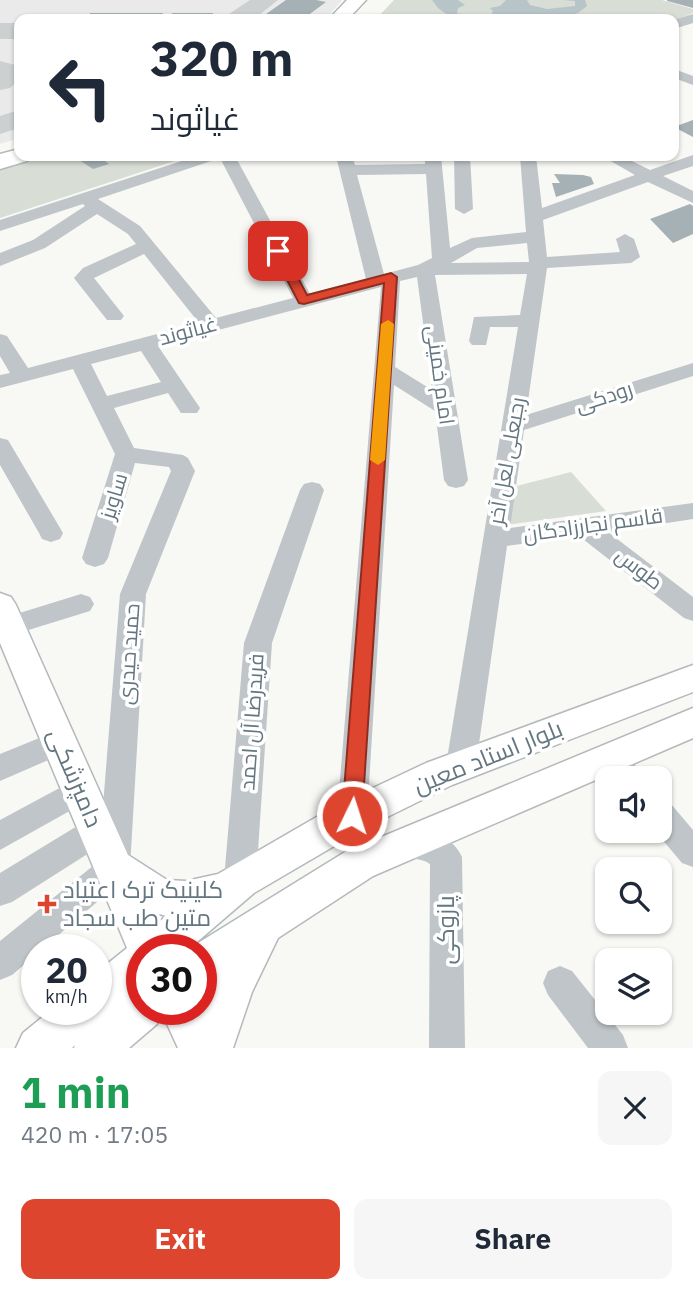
<!DOCTYPE html>
<meta charset="utf-8">
<style>
body{margin:0;font-family:"IBM Plex Sans",Cairo,sans-serif;background:#f6f6f7;color:#1f2937;height:100vh;display:flex;flex-direction:column;font-size:26px;white-space:nowrap}
*{box-sizing:border-box;margin:0}
p{font-size:23px;color:#747a83}
.icon{flex:none;width:38px;height:38px;fill:none;stroke:currentColor;stroke-width:2;stroke-linecap:round;stroke-linejoin:round}
.map{position:relative;height:1048px;overflow:hidden}
.drawer{display:flex;flex-direction:column;background:#fff;flex:1}
.drawer>*{flex:none}
.guide{position:absolute;left:14px;top:14px;width:665px;height:147px;border-radius:14px;box-shadow:0 2px 5px #0004;background:#fff;color:#1f2937;overflow:hidden}
.tools{position:absolute;left:595px;top:766px;display:grid;gap:14px}
.tools a{display:grid;place-items:center;width:77px;height:77px;border-radius:14px;background:#fff;box-shadow:0 2px 5px #0004;font-size:35px}
.speed{position:absolute;left:21px;top:934px;display:flex;gap:14px;font-size:35px;font-weight:700;text-align:center}
.speed>*{display:grid;place-content:center;width:91px;height:91px;border-radius:50%;background:#fff;box-shadow:0 2px 5px #0004;line-height:1}
.speed small{font-size:18px;font-weight:400}
.speed .limit{border:10px solid #d22;background:#fff;color:#111}
.pin{position:absolute;display:grid;place-items:center;width:60px;height:60px;color:#fff;margin:-30px;border-radius:14px;box-shadow:0 4px 10px #0006}
.me{position:absolute;width:77px;margin:-38px;rotate:4deg;stroke-linejoin:round;filter:drop-shadow(0 0 5px #0008)}
.turn{display:flex;align-items:center;gap:24px;height:147px;padding:0 21px;font-size:32px}
.turn .icon{width:91px;height:91px;stroke-width:2.5}
.turn b{display:block;font-size:49px;line-height:60px}
.round{display:grid;place-items:center;flex:none;width:74px;height:74px;border-radius:14px;background:#f6f6f7}
.overview{display:flex;align-items:center;justify-content:space-between;height:119px;padding:0 21px}
h1{font-size:42px;font-weight:700;line-height:52px;color:#1e9e55}
.cta{display:flex;gap:14px;margin-top:auto;padding:14px 21px}
.cta a{flex:1;height:80px;border-radius:14px;background:#de452f;color:#fff;font-size:28px;font-weight:700;line-height:80px;text-align:center}
.cta a+a{background:#f6f6f7;color:#1f2937}
.map>svg:first-child{display:block}
.built{fill:#e9eae9}
.green{fill:#d8ddd5}
.water{fill:#b7c5c8}
.lines{fill:none;stroke-linecap:round;stroke-linejoin:round}
.taxiway{fill:#ccd0d0;fill-rule:evenodd}
.building{fill:#a6b1b5}
.major-casing{stroke:#b3b9bc;stroke-width:3}
.highway-casing{stroke:#b3b8bb;stroke-width:3}
.minor{fill:#bfc5c8;fill-rule:evenodd}
.major{fill:#fff;fill-rule:evenodd}
.highway{fill:#fff;fill-rule:evenodd}
.route{fill:#de452f;stroke:#902d1f;stroke-width:2}
.slow{fill:#f59e0b}
.poi-dot{fill:#de452f;stroke:#fff;stroke-width:2.5}
.labels{text-anchor:middle;stroke-width:7;stroke-linejoin:round;paint-order:stroke}
.street-label{font-size:21px;fill:#647780;stroke:#fff}
.near-street-label{font-size:24px;fill:#647780;stroke:#fff}
.near-poi-label{font-size:24px;fill:#647780;stroke:#fff;text-anchor:start}
</style>
<div class="map">
<svg width="693" height="1048" viewBox="0 0 693 1048">
<rect width="100%" height="100%" fill="#f8f8f5"/>
<path class="built" d="M0,0H342L326,19H19V138L0,144Z"/>
<path class="green" d="M394,0H662L693,9V13L674,21L376,19Z
M42,156H190L0,218V169Z
M571,472L606,511L506,525L513,487Z"/>
<path class="water" d="M432,0H458L465,5L458,8L457,13L471,18L491,15L493,11L490,8L500,6L506,0H527L530,5L547,9L575,6V1L563,0H585L587,6L578,13L560,19H453L438,8Z"/>
<g class="lines">
<path class="taxiway" d="M250,0H278L254,19H226L229,14Z
M0,23H19V39H0Z
M0,61L19,66V79L10,88L0,90Z
M19,110V128L0,134V116Z"/>
</g>
<path class="building" d="M286,0H316L326,2L303,19H259Z
M693,0V8L667,1V0Z
M90,13H163L161,19H88Z
M172,13H213V15H222V18L214,19H171Z
M693,120V137L674,127Z
M92,156H98L109,164L93,169L79,160Z
M554,174L583,175L591,177L594,184L556,197L552,183H560Z
M690,204L693,206V234L673,243L650,219Z"/>
<g class="lines">
<g class="major-casing">
<path id="major" d="M0,593L11,597L16,605L128,855L167,880L186,881L218,874L339,804L426,763L693,665V692L452,785L365,828L254,893L190,948L345,852L693,708V738L373,876L278,938L252,992L233,1048H178L162,1013L157,1024L129,1048H74L75,1045L72,1048H16L23,1033L51,1010H96V973L127,948L0,643ZM153,912L166,916L158,923ZM142,950H201V984L215,979L204,1008L201,1003V1010H142Z"/>
</g>
<g class="highway-casing">
<path id="highway" d="M347,0H366L348,19H329Z
M19,149V156H31L27,161L0,169V154Z"/>
</g>
<path class="minor" d="M693,14V23L674,29V20Z
M674,69L693,76V85L674,78Z
M693,155V166L663,176L693,191V203L648,182L543,220L547,257L620,252L616,239L625,234L634,239L640,257L631,263L547,268L526,415L693,363V376L524,430L510,528L693,503V519L608,532L693,597V621L684,618L579,536L507,546L476,765L472,774L461,778L450,774L446,765L518,327H490L486,345H472L469,341L474,317L520,315L527,274L435,275L468,480L464,486L456,488L448,486L444,480L435,411L394,385L367,816L363,826L352,830L341,826L337,816L381,287L158,346L200,408L197,413H181L168,393L114,408L134,448L183,455L188,458L195,471L146,594L130,868L125,878L41,950H37V954L12,975L0,980V941L99,861L100,846L12,902L0,906V873L87,820L98,816L102,818L120,594L171,471L169,467L135,463L108,558L104,564L95,567L86,564L82,558L115,454L73,369L0,388V375L10,373L0,356V334L7,336L28,368L199,323L144,254L94,278L124,316L121,320H107L74,278L83,268L136,244L128,234L97,214L45,248L0,266V253L33,240L85,206L83,204L0,231V220L197,156H235L310,294L366,279L336,156H352L355,165L425,164V156H441L450,248L472,238L526,232L520,156H536L542,208L635,175L602,156H622L650,170ZM220,158L293,298L216,318L140,226L98,199ZM426,174L432,258L418,265L384,274L357,175ZM527,243L529,262L451,263L477,248ZM417,277L432,390L395,367L400,281ZM141,351L161,382L107,396L91,364Z
M454,156H470L473,209L464,214L455,209Z
M0,438L8,440L63,533L60,539L51,542L42,539L39,533L0,465Z
M312,482L320,484L324,490L272,643L256,880L251,891L240,895L229,891L224,880L244,643L300,490L304,484Z
M81,594L90,597L94,604L90,611L9,636L0,633V619Z
M59,730L69,733L74,742L69,751L0,781V754Z
M611,743L621,746L645,779H612L596,755L601,746Z
M80,777L91,781L95,790L91,799L0,850V820Z
M660,801L671,804L693,830V867L682,863L655,831H660Z
M405,831C429,832 451,833 462,857L465,1048H429L430,864C421,857 405,859 394,855L389,845L394,835Z
M560,966L572,971L623,1035L628,1048H588L548,995L543,983L548,971Z"/>
<use href="#major" class="major"/>
<use href="#highway" class="highway"/>
</g>
<path class="route" d="M278,248L284,251L307,295L391,273L397,277L362,816L359,822L352,825L345,822L342,816L384,283L304,304L299,303L272,251Z"/>
<path class="slow" d="M388,320L394,324L385,460L378,465L370,460L381,324Z"/>
<path class="poi-dot" d="M43.5 893.5h7v7h7v7h-7v7h-7v-7h-7v-7h7z"/>
<g class="labels">
<g class="street-label">
<text transform="translate(188 331) rotate(-15)" y="7">غیاثوند</text>
<text transform="translate(440 375) rotate(82)" y="7">امام خمینی</text>
<text transform="translate(604 397) rotate(-18)" y="7">رودکی</text>
<text transform="translate(507 461) rotate(-80)" y="7">رجبعلی لعل آخر</text>
<text transform="translate(114 496) rotate(-73)" y="7">ساویز</text>
<text transform="translate(593 525) rotate(-8)" y="7">قاسم نجارزادگان</text>
<text transform="translate(639 569) rotate(38)" y="7">طوس</text>
<text transform="translate(129 654) rotate(-86)" y="7">حمید حیدری</text>
<text transform="translate(252 722) rotate(-86)" y="7">فریدرضا آل احمد</text>
</g>
<g class="near-street-label">
<text transform="translate(488 757) rotate(-22)" y="8">بلوار استاد معین</text>
<text transform="translate(75 778) rotate(67)" y="8">دامپزشکی</text>
<text transform="translate(446 930) rotate(-90)" y="8">پازوکی</text>
</g>
<g class="near-poi-label">
<text x="63" y="898">کلینیک ترک اعتیاد<tspan x="63" dy="28">متین طب سجاد</tspan></text>
</g>
</g>
</svg>
<div class="tools">
<a><svg class="icon" aria-label="sound" viewBox="0 0 24 24"><path d="M4 9h4l5-4v14l-5-4H4zM17 9q2 3 0 6"/></svg></a>
<a><svg class="icon" aria-label="search" viewBox="0 0 24 24"><circle cx="10" cy="10" r="6"/><path d="M15 15l6 6"/></svg></a>
<a><svg class="icon" aria-label="layers" viewBox="0 0 24 24"><path d="M12 4l9 5-9 5-9-5zM3 14l9 5 9-5"/></svg></a>
</div>
<div class="speed"><div>20<small>km/h</small></div><div class="limit">30</div></div>
<div class="pin" style="left:278px;top:251px;background:#d93025"><svg class="icon" aria-label="arrive" viewBox="0 0 24 24"><path d="M6 21V4h12l-3 4 3 4H6"/></svg></div>
<svg class="me" style="left:352px;top:816px" viewBox="-20 -20 40 40"><circle r="17" fill="#de452f" stroke="#fff" stroke-width="3"/><path d="M0-11L8 9 0 5-8 9z" fill="#fff"/></svg>
<div class="guide">
<div class="turn"><svg class="icon" aria-label="left" viewBox="0 0 24 24"><path d="M17 20v-9H6M10 6l-5 5 5 5"/></svg><div><b>320 m</b>غیاثوند</div></div>
</div>
</div>
<section class="drawer">
<div class="overview"><div><h1>1 min</h1><p>420 m · 17:05</p></div><a class="round"><svg class="icon" aria-label="close" viewBox="0 0 24 24"><path d="M6 6l12 12M18 6L6 18"/></svg></a></div>
<div class="cta"><a>Exit</a><a>Share</a></div>
</section>
